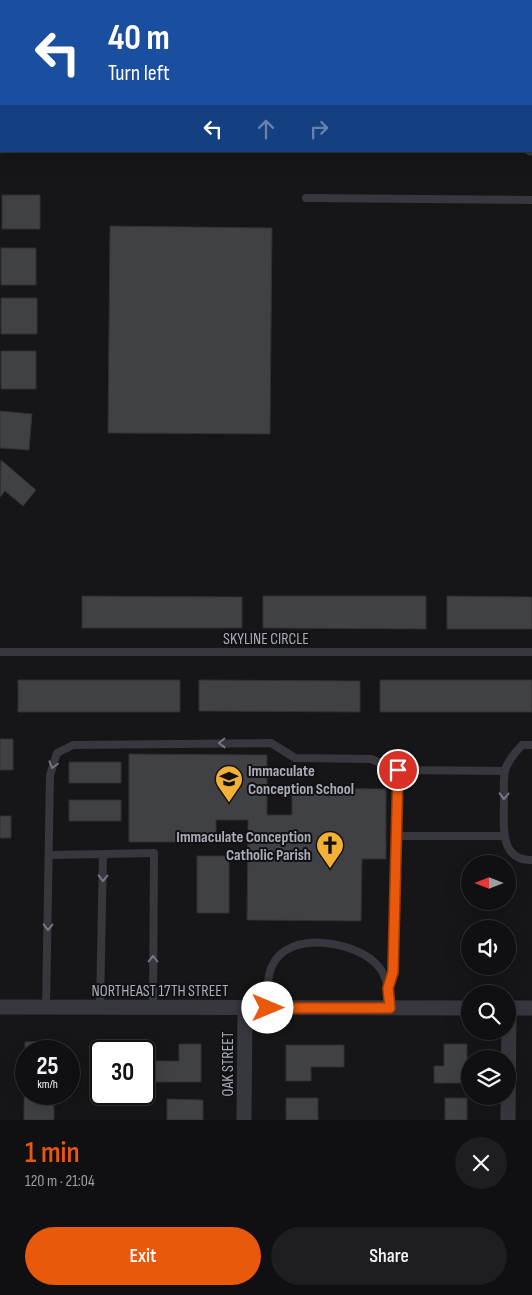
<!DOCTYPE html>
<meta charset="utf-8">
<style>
body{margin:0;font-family:"Sofia Sans Condensed",sans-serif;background:#1e1e20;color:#f1f3f6;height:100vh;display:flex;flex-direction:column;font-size:19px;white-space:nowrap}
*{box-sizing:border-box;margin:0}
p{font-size:16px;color:#9c9d9f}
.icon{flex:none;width:28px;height:28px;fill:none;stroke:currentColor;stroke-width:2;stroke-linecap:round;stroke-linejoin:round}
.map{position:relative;height:1120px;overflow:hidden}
.sheet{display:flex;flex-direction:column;background:#101012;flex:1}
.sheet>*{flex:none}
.guide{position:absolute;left:0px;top:0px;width:532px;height:152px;box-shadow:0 5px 20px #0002,0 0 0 1px #303032;background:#1a4fa0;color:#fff;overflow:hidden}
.needle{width:32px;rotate:270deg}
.buttons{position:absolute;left:461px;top:855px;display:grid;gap:10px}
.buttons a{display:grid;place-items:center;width:55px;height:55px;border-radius:50%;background:#101012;box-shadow:0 5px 20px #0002,0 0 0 1px #303032;font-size:25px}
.speed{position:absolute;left:15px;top:1040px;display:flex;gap:10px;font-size:25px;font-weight:700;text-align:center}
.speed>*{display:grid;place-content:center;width:65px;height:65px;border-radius:50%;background:#101012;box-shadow:0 5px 20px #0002,0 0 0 1px #303032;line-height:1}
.speed small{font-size:12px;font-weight:400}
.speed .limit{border:2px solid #111;border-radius:8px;background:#fff;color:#111}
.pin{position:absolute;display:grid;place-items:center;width:42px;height:42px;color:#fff;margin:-21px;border:2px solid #fff;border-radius:50%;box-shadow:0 1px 5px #0007}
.me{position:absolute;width:55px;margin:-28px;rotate:90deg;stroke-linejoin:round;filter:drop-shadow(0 0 4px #0008)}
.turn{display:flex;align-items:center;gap:18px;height:105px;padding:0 25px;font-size:22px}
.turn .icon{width:65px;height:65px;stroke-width:2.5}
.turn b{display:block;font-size:35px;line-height:42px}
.lanes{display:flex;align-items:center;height:48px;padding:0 25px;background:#0003;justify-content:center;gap:25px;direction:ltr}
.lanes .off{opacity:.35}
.round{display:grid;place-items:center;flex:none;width:52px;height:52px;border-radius:26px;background:#1e1e20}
.headline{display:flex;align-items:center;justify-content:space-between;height:85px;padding:0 25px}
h1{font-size:30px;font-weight:600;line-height:38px;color:#ea580c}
.primary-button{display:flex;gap:10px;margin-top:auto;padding:10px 25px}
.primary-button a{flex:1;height:58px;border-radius:30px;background:#ea580c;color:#fff;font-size:20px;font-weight:600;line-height:58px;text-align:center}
.primary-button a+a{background:#1e1e20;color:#f1f3f6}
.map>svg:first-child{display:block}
.building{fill:#404145;stroke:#303034}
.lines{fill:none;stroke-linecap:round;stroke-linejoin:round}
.lane{stroke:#37383d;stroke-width:8}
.street{stroke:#37383d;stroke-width:15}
.oneway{stroke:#757881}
.route-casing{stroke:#983908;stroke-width:12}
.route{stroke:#ea580c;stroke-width:9}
.labels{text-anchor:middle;stroke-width:4;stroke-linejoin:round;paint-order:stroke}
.street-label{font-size:16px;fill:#a8adb8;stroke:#111113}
.poi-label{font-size:16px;font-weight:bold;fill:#a8adb8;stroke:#111113;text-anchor:start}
</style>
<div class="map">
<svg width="532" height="1120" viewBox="0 0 532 1120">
<rect width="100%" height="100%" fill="#161618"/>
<path class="building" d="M43,0H133V1Z
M345,0H380V1H345Z
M0,65H1V97H0Z
M2,195H40V229H2Z
M110,226L272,228L270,434L108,433Z
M1,248H36V285H1Z
M1,298H37V334H1Z
M1,351H36V389H1Z
M0,411L32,414L29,450L0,448Z
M1,460L36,490L23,506L5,491L0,497Z
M82,596L242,597V628H82Z
M263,596H426V629L263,628Z
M447,596L532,597V629H447Z
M18,680H180V712H18Z
M199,680L360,681V712L199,711Z
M380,680H532V712H380Z
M0,739H13V770H0Z
M129,754L267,755V815H292V788L386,789V859H362L361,921L247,920L248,820H216V842H129Z
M69,762H121V783H69Z
M69,800H121V821H69Z
M0,816H11V838H0Z
M197,856H229V913H197Z
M48,1041V1051H26L25,1081V1042Z
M179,1044H201V1082H155V1061H179Z
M444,1044H467V1083H434V1066H444Z
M286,1045H344V1067H311V1081H286Z
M54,1096V1120H24V1097Z
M286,1098H318V1120H286Z
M445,1098H467V1120H445Z
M167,1099L203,1100V1120H167Z"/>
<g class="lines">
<path class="lane" d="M306,198L532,200
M0,652H532
M532,745H522C516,752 507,761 505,771C503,780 504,790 504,799C504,823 498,861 532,860
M396,836H503
M50,855L103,854
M388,988L393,972L398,770L505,771
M46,1007L50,775L57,753L73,745L271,743L295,758L371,759L398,770
M100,1007L103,854L154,853L153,1008
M268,1008C268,994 266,979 272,966C288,929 358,941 379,967C388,978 389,994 390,1008"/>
<path class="street" d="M0,146H1
M531,148H532
M0,1007L470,1008
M508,1008H532
M244,1120L245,1008
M508,1120L509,1008"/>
</g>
<defs><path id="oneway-chevron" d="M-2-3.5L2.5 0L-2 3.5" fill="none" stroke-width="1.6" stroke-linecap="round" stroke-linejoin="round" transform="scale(1.25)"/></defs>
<g class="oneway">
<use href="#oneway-chevron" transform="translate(222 743) rotate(179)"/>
<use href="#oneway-chevron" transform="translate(53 765) rotate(106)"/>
<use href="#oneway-chevron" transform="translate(504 796) rotate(91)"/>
<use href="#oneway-chevron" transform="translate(103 878) rotate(91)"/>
<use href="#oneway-chevron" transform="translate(48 927) rotate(91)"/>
<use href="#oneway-chevron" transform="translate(153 959) rotate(-90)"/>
</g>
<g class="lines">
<g class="route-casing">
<path id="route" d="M268,1008H390L388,988L393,972L398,770"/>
</g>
<use href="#route" class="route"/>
</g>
<defs>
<g id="school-pin" transform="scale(1.4375)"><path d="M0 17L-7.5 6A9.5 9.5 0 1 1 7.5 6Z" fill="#f2b134" stroke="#111113"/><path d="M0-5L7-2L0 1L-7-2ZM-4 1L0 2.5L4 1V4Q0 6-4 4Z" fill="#111"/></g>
<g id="church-pin" transform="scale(1.4375)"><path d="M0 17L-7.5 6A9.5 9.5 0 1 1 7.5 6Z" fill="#f2b134" stroke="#111113"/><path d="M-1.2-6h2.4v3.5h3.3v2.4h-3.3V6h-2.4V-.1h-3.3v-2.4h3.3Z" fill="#111"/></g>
</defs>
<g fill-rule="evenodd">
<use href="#school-pin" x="229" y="779"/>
<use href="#church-pin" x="330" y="845"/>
</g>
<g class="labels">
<g class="street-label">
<text x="266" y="644">SKYLINE CIRCLE</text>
<text x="160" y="996">NORTHEAST 17TH STREET</text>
<text transform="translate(227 1064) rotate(-90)" y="6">OAK STREET</text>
</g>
<g class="poi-label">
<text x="248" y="776">Immaculate<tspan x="248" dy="18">Conception School</tspan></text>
<text x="311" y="842" text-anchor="end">Immaculate Conception<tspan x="311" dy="18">Catholic Parish</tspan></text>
</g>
</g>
</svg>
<div class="buttons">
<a><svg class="needle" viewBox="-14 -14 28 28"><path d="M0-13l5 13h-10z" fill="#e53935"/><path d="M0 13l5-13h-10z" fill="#9c9d9f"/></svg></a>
<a><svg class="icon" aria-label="sound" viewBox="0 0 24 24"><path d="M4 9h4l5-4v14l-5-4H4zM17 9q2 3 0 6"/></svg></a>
<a><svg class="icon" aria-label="search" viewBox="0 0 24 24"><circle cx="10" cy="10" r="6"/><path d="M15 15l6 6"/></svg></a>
<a><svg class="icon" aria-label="layers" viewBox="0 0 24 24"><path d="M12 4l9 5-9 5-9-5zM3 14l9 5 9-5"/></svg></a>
</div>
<div class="speed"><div>25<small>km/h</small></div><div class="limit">30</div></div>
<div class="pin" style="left:398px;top:770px;background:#d93025"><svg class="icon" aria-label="arrive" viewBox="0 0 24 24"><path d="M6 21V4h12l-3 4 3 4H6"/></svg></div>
<svg class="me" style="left:268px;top:1008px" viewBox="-20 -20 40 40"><circle r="19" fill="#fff"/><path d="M0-13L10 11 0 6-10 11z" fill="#ea580c"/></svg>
<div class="guide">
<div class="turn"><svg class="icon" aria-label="left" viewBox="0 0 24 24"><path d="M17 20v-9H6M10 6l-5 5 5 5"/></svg><div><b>40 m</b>Turn left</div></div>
<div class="lanes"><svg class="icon" aria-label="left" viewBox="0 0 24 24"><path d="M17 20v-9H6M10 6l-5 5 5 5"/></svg><svg class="icon off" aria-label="ahead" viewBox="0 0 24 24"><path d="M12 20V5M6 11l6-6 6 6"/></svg><svg class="icon off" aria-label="right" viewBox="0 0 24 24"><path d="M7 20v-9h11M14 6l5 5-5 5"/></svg></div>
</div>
</div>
<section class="sheet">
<div class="headline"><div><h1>1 min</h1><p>120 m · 21:04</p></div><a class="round"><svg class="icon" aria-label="close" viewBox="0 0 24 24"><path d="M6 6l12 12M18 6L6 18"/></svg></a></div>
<div class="primary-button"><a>Exit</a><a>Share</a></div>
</section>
